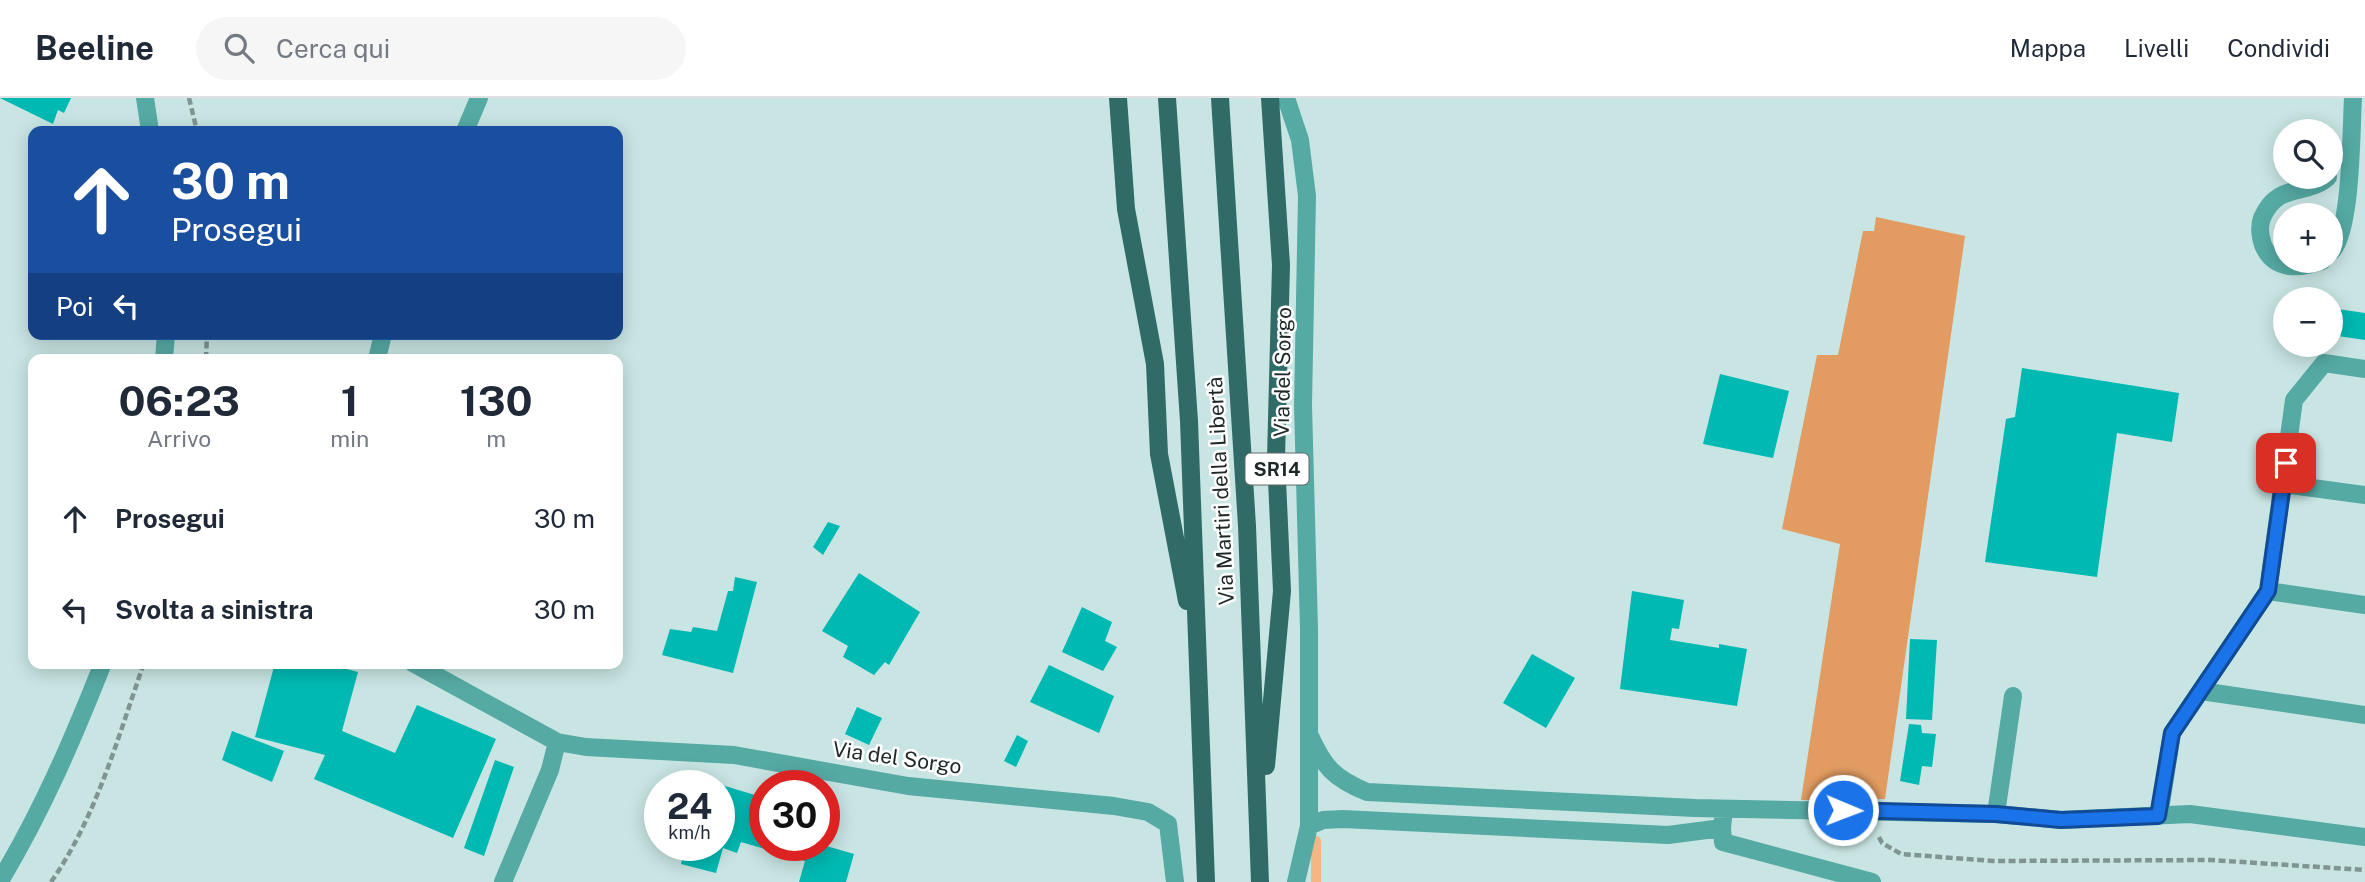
<!DOCTYPE html>
<html lang="it">
<meta charset="utf-8">
<style>
body{margin:0;font-family:"Public Sans",sans-serif;background:#f6f6f7;color:#1f2937;height:100vh;display:flex;flex-direction:column;font-size:26px;white-space:nowrap}
*{box-sizing:border-box;margin:0}
p{font-size:23px;color:#747a83}
.icon{flex:none;width:38px;height:38px;fill:none;stroke:currentColor;stroke-width:2;stroke-linecap:round;stroke-linejoin:round}
.map{position:relative;flex:1;overflow:hidden}
.drawer{position:absolute;left:28px;top:256px;width:595px;height:315px;display:flex;flex-direction:column;background:#fff;border-radius:14px;box-shadow:0 4px 18px #0003}
.drawer>*{flex:none}
.banner{position:absolute;left:28px;top:28px;width:595px;height:214px;border-radius:14px;box-shadow:0 4px 18px #0003;background:#1a4fa0;color:#fff;overflow:hidden}
.fabs{position:absolute;left:2273px;top:21px;display:grid;gap:14px}
.fabs a{display:grid;place-items:center;width:70px;height:70px;border-radius:50%;background:#fff;box-shadow:0 4px 18px #0003;font-size:35px}
.speed{position:absolute;left:644px;top:672px;display:flex;gap:14px;font-size:35px;font-weight:700;text-align:center}
.speed>*{display:grid;place-content:center;width:91px;height:91px;border-radius:50%;background:#fff;box-shadow:0 4px 18px #0003;line-height:1}
.speed small{font-size:18px;font-weight:400}
.speed .limit{border:10px solid #d22;background:#fff;color:#111}
.pin{position:absolute;display:grid;place-items:center;width:60px;height:60px;color:#fff;margin:-30px;border-radius:14px;box-shadow:0 4px 10px #0006}
.me{position:absolute;width:77px;margin:-38px;rotate:91deg;stroke-linejoin:round;filter:drop-shadow(0 0 5px #0008)}
.turn{display:flex;align-items:center;gap:24px;height:147px;padding:0 28px;font-size:32px}
.turn .icon{width:91px;height:91px;stroke-width:2.5}
.turn b{display:block;font-size:49px;line-height:60px}
.then{display:flex;align-items:center;height:66px;padding:0 28px;background:#0003;gap:14px;font-size:26px}
.eta{display:flex;justify-content:space-evenly;align-items:center;height:119px;text-align:center}
.eta b{font-size:42px;font-weight:700;line-height:49px}
ul{padding:0;list-style:none}
li{display:flex;align-items:center;gap:21px;height:91px;padding:0 28px}
li div{flex:1}
li b{display:block;font-size:26px}
li em{font-style:normal}
header{display:flex;align-items:center;gap:42px;box-sizing:border-box;height:98px;padding:0 35px;background:#fff;border-bottom:2px solid #e0e1e3}
header strong{font-size:33px}
nav{display:flex;gap:38px;margin-inline-start:auto;font-size:24px}
.search{width:490px;height:63px;background:#f6f6f7;display:flex;align-items:center;gap:18px;box-sizing:border-box;padding:0 24px;border-radius:38px;color:#747a83;font-size:26px}
.map>svg:first-child{display:block}
.green{fill:#e29c61}
.lines{fill:none;stroke-linecap:round;stroke-linejoin:round}
.stream{stroke:#f4b683;stroke-width:10}
.building{fill:#00b9b2}
.path{stroke:#7f9493;stroke-width:4.5;stroke-dasharray:7 3.5;stroke-linecap:butt}
.minor{stroke:#56aaa4;stroke-width:18}
.major{stroke:#306b68;stroke-width:18}
.route-casing{stroke:#114b97;stroke-width:18}
.route{stroke:#1a73e8;stroke-width:12}
.labels{text-anchor:middle;stroke-width:5;stroke-linejoin:round;paint-order:stroke}
.shield{fill:#fff;stroke:#616868;stroke-width:2}
.shield-label{font-size:19px;font-weight:bold;fill:#1d2827}
.street-label{font-size:21px;fill:#1d2827;stroke:#fff}
</style>
<header>
<strong>Beeline</strong>
<div class="search"><svg class="icon" aria-label="search" viewBox="0 0 24 24"><circle cx="10" cy="10" r="6"/><path d="M15 15l6 6"/></svg>Cerca qui</div>
<nav><a>Mappa</a><a>Livelli</a><a>Condividi</a></nav>
</header>
<div class="map">
<svg width="2365" height="784" viewBox="0 0 2365 784">
<rect width="100%" height="100%" fill="#c8e5e3"/>
<path class="green" d="M1876,119L1965,138L1885,701L1801,702L1840,446L1782,431L1817,257H1838L1863,133H1874Z"/>
<g class="lines">
<path class="stream" d="M1316,784V743"/>
</g>
<path class="building" d="M0,0H71L64,15L58,12L53,26Z
M2283,202L2286,203V230L2279,229Z
M2331,210L2365,215V242L2331,237Z
M2022,270L2179,295L2172,344L2117,335L2097,479L1985,464L2006,321L2015,319Z
M1720,276L1789,293L1773,360L1703,346Z
M828,424L840,428L823,457L813,449Z
M859,475L920,514L889,567L885,564L874,577L843,559L848,548L822,533Z
M735,479L757,484L733,575L662,557L670,531L691,534L693,529L717,533L728,493H733Z
M1632,493L1684,502L1679,531L1672,530L1670,542L1719,550V546L1747,551L1737,608L1620,591Z
M1082,509L1112,524L1105,543L1117,549L1103,573L1062,554Z
M1910,541L1937,542L1932,622L1906,621Z
M1532,556L1575,580L1546,630L1503,605Z
M275,565H343V570L358,574L342,633L395,655L417,607L496,641L453,740L314,681L325,657L255,639Z
M1049,567L1114,598L1099,635L1030,604Z
M857,609L882,620L869,647L845,636Z
M1909,626L1921,627L1922,635L1936,636L1932,669L1922,668L1919,687L1900,683Z
M232,633L284,653L272,684L222,662Z
M1017,637L1028,643L1016,669L1004,663Z
M495,662L514,669L484,758L464,750Z
M705,682L765,700V747H823L854,756L846,784H799L805,763L741,744L737,755L723,750L716,775L681,766L686,747H719V688H704Z"/>
<g class="lines">
<path class="path" d="M189,0L197,33
M206,261L207,236
M1879,739L1882,745L1901,756L1993,763L2211,762L2365,772
M51,784C96,720 118,639 144,565"/>
<path class="minor" d="M145,0L150,33
M1286,0L1300,42L1307,98L1303,307L1309,531V728L1296,784
M465,33L479,0
M2331,154C2352,134 2351,32 2353,0
M2322,163C2299,171 2274,173 2263,147C2260,139 2259,128 2262,120C2278,83 2306,99 2328,79
M164,261L166,236
M377,261L383,236
M2283,386L2365,397
M2268,493L2365,507
M413,565L557,644L586,649L734,657L908,688L1114,708L1148,714L1168,726L1175,784
M2201,593L2365,617
M1309,636C1324,669 1333,680 1367,694L1695,710L1996,716L2013,598
M1996,716L2061,722L2190,716L2365,739
M2159,718L2172,635L2268,493L2294,302L2324,265L2365,271
M1309,728L1323,722L1343,721L1668,737L1722,730L1724,711
M1722,730L1723,744L1872,784
M0,783C42,713 73,641 103,565
M503,784L550,672L557,644"/>
<path class="major" d="M1118,0L1126,111L1155,266L1159,356L1187,503
M1167,0L1189,323L1206,784
M1220,0L1247,428L1260,784
M1266,668L1282,493L1276,360L1281,167L1270,0"/>
</g>
<g class="lines">
<g class="route-casing">
<path id="route" d="M1843,712L1996,716L2061,722L2158,718L2172,635L2268,493L2286,365"/>
</g>
<use href="#route" class="route"/>
</g>
<g class="labels">
<rect class="shield" x="1245.5" y="355.5" width="63" height="31" rx="5"/>
<g class="shield-label">
<text x="1277" y="378">SR14</text>
</g>
<g class="street-label">
<text transform="translate(1283 274) rotate(-89)" y="7">Via del Sorgo</text>
<text transform="translate(1221 393) rotate(-93)" y="7">Via Martiri della Libertà</text>
<text transform="translate(897 660) rotate(8)" y="7">Via del Sorgo</text>
</g>
</g>
</svg>
<div class="fabs">
<a><svg class="icon" aria-label="search" viewBox="0 0 24 24"><circle cx="10" cy="10" r="6"/><path d="M15 15l6 6"/></svg></a>
<a>+</a>
<a>−</a>
</div>
<div class="speed"><div>24<small>km/h</small></div><div class="limit">30</div></div>
<div class="pin" style="left:2286px;top:365px;background:#d93025"><svg class="icon" aria-label="arrive" viewBox="0 0 24 24"><path d="M6 21V4h12l-3 4 3 4H6"/></svg></div>
<svg class="me" style="left:1843px;top:712px" viewBox="-20 -20 40 40"><circle r="17" fill="#1a73e8" stroke="#fff" stroke-width="3"/><path d="M0-11L8 9 0 5-8 9z" fill="#fff"/></svg>
<div class="banner">
<div class="turn"><svg class="icon" aria-label="ahead" viewBox="0 0 24 24"><path d="M12 20V5M6 11l6-6 6 6"/></svg><div><b>30 m</b>Prosegui</div></div>
<div class="then">Poi<svg class="icon" aria-label="left" viewBox="0 0 24 24"><path d="M17 20v-9H6M10 6l-5 5 5 5"/></svg></div>
</div>
<section class="drawer">
<div class="eta">
<div><b>06:23</b><p>Arrivo</p></div>
<div><b>1</b><p>min</p></div>
<div><b>130</b><p>m</p></div>
</div>
<ul>
<li><svg class="icon" aria-label="ahead" viewBox="0 0 24 24"><path d="M12 20V5M6 11l6-6 6 6"/></svg><div><b>Prosegui</b></div><em>30 m</em></li>
<li><svg class="icon" aria-label="left" viewBox="0 0 24 24"><path d="M17 20v-9H6M10 6l-5 5 5 5"/></svg><div><b>Svolta a sinistra</b></div><em>30 m</em></li>
</ul>
</section>
</div>
